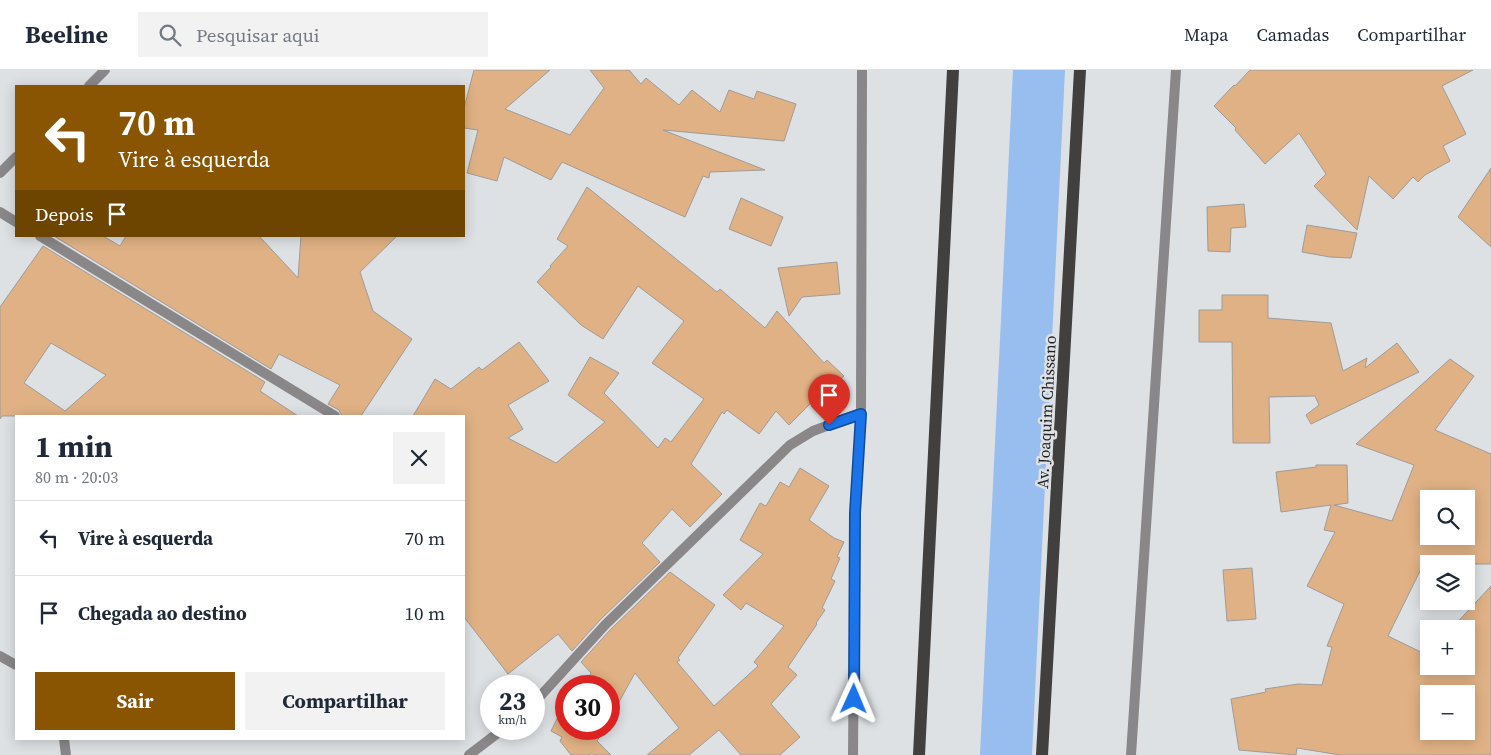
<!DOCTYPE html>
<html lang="pt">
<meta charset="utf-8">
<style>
body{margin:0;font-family:"Source Serif 4",serif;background:#f2f2f3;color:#1f2937;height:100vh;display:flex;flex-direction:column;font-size:19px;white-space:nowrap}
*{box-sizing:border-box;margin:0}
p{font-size:16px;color:#747a83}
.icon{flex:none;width:28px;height:28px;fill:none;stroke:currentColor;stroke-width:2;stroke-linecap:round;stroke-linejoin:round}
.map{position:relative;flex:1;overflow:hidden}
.details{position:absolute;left:15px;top:345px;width:450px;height:325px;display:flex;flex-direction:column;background:#fff;border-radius:0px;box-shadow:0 2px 12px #0003}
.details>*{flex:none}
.guide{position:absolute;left:15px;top:15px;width:450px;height:152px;border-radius:0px;box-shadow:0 2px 12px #0003;background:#8a5502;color:#fff;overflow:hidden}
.controls{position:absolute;left:1420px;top:420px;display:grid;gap:10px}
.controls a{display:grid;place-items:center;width:55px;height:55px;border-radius:0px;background:#fff;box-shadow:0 2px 12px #0003;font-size:25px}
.speed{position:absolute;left:480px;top:605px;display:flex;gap:10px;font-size:25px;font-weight:700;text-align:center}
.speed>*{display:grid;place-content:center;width:65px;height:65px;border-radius:50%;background:#fff;box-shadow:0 2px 12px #0003;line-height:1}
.speed small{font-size:12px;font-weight:400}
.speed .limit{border:8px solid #d22;background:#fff;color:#111}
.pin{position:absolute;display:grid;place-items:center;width:42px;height:42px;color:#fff;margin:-51px -21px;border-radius:50% 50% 50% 0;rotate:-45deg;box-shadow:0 0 5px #0007}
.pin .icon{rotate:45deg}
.me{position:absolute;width:55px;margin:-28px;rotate:1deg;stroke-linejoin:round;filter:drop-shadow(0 0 4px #0008)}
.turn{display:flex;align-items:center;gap:18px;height:105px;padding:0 20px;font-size:22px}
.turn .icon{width:65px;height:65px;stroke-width:2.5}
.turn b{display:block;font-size:35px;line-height:42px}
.then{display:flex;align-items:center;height:48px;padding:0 20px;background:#0003;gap:10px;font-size:19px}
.round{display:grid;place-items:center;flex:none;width:52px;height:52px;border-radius:0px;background:#f2f2f3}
.overview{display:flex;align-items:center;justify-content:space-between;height:85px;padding:0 20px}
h1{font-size:30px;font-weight:700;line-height:38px}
.button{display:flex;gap:10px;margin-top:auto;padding:10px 20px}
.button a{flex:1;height:58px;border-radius:0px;background:#8a5502;color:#fff;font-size:20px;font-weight:700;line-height:58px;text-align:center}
.button a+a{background:#f2f2f3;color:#1f2937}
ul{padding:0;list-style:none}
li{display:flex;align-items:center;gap:15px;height:75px;padding:0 20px;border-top:1px solid #e0e1e3}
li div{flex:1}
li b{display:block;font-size:19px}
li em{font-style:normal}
header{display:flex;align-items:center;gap:30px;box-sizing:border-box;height:70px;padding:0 25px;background:#fff;border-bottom:1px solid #e0e1e3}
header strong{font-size:24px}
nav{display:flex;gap:28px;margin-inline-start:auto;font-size:18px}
.search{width:350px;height:45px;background:#f2f2f3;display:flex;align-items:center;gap:12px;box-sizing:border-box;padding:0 18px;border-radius:0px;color:#747a83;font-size:19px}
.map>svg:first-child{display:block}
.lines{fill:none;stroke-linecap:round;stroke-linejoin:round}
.river{stroke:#98beef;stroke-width:52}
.building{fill:#e0b184;stroke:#9e9b99;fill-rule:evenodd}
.minor{stroke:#898787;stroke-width:10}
.tertiary{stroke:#898787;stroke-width:10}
.primary{stroke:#423f3f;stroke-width:12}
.route-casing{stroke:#114b97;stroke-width:12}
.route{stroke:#1a73e8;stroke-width:9}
.labels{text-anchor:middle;stroke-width:5;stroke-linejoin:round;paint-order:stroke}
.street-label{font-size:16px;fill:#1f2021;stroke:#dee1e4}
</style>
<header>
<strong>Beeline</strong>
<div class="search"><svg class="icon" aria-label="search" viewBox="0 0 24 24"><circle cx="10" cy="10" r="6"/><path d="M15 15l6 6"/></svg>Pesquisar aqui</div>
<nav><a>Mapa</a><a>Camadas</a><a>Compartilhar</a></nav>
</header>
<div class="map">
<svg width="1491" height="685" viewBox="0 0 1491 685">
<rect width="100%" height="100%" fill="#dee1e4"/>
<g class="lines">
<path class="river" d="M1006,685L1039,0"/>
</g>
<path class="building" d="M474,0H550L505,39L570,65L604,18L590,0H629L641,14L646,8L679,35L692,20L720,42L729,20L754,29L757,21L796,34L784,71L663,60L765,100L710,102L709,108L703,106L685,147L562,92L551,110L504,87L497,111L467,103L478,60L464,58V38Z
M1250,0H1473L1442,16L1466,64L1443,76L1450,91L1425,105L1418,112L1413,107L1393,129L1369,106L1357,160L1314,116L1326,104L1299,63L1265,94L1235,60L1236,58L1214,36L1234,15L1235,16Z
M1491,98V177L1458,147Z
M587,117L717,222L720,219L765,258L777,241L824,293L827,290L844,306L815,334L812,332L789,355L776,341L759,364L727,340L724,344L722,342L691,394L722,424L690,457L672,439L642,473L660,492L600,550L572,581L558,564L508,604L464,547V346H413L435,309L451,319L479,297L482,300L519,272L549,311L508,335L523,359L508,368L556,393L605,352L568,325L590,287L619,303L604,323L658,378L665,368L671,372L704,329L652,293L684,251L638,216L603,269L581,255L537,212L551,197L550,196L568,176L557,169Z
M741,128L783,147L771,176L729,159Z
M1244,134L1246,157L1231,158L1230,182L1208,181L1207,137Z
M1307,155L1357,163L1351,188L1330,187L1302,182Z
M54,166H103L120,176L126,166H259L298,208L301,166H397L360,202L373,241L412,269L361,346H342L339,340L328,334L340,315L279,284L271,299Z
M43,176L265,312L260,321L298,346H2L0,349V237ZM51,273L106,305L65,341L24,313Z
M837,192L840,224L802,227L789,246L778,198Z
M1222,225H1268V248L1331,253L1343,301L1367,288L1365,298L1397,273L1419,302L1311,354L1306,345L1319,335L1315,326L1269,327L1270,373H1233L1232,272H1199V240H1222Z
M1450,289L1474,306L1435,360L1491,384V494H1429L1427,502L1421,499L1388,566L1427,585L1429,583V596H1466V559H1451L1491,516V685H1340L1297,678L1296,685L1239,680L1231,629L1266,622L1265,619L1298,614L1322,615L1332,577L1327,576L1344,534L1307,516L1335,462L1324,460L1331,435L1281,442L1276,402L1316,397V395H1347L1348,433L1334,435L1392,451L1414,395L1356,374ZM1429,429H1466V466H1429ZM1429,624H1466V661H1429Z
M800,398L829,416L809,450L834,468L844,472L837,487L840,488L831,509L835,511L822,538L825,540L816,553L817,554L788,597L797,605L771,634L800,667L780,685H741L719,660L689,685H647L679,658L635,603L609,650V616H584L591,603L581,592L610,560L670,502L715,535L678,588L680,590L677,592L714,636L758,596L754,592L784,556L746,533L741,540L723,525L763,484L740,470L760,433L766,436L780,412L789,417Z
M1252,498L1256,549L1227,551L1223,500Z
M563,637L566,640V659H604L597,671L611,685H595L591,683L590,685H571L560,671L562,667L551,661Z"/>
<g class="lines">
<path class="minor" d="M0,142L16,152
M40,166L335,346
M0,586L16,595
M534,633L605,555L790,375L813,361L861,343
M64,669L66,685
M469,685L503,659
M853,685L855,443L861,343L862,0
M1131,685L1176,0"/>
<path class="tertiary" d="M89,16L105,0
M0,103L16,87"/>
<path class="primary" d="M919,685L953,0
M1042,685L1080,0"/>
</g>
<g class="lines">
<g class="route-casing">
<path id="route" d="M829,355L861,344L855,443L854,629"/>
</g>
<use href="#route" class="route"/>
</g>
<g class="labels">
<g class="street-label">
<text transform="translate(1046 342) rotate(-87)" y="6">Av. Joaquim Chissano</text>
</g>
</g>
</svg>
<div class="controls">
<a><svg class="icon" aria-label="search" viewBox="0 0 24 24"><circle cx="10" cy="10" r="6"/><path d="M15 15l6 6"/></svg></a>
<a><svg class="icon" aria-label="layers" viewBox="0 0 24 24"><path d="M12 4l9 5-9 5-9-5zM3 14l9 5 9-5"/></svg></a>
<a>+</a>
<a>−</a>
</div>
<div class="speed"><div>23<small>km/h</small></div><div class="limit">30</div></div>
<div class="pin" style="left:829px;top:355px;background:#d93025"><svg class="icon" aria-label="arrive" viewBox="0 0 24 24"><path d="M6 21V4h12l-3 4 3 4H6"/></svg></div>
<svg class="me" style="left:854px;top:629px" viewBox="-20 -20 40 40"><path d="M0-17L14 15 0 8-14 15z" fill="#1a73e8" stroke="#fff" stroke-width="4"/></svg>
<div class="guide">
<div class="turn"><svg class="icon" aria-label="left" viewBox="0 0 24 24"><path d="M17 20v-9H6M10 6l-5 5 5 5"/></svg><div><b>70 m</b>Vire à esquerda</div></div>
<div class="then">Depois<svg class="icon" aria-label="arrive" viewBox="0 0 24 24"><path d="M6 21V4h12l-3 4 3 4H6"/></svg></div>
</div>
<section class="details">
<div class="overview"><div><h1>1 min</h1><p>80 m · 20:03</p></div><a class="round"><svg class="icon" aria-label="close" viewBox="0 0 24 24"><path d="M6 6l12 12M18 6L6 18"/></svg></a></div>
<ul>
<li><svg class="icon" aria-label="left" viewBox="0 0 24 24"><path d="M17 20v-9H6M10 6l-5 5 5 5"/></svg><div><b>Vire à esquerda</b></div><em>70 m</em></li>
<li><svg class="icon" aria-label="arrive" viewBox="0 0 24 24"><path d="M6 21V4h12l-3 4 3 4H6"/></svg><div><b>Chegada ao destino</b></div><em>10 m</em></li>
</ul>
<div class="button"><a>Sair</a><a>Compartilhar</a></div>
</section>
</div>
